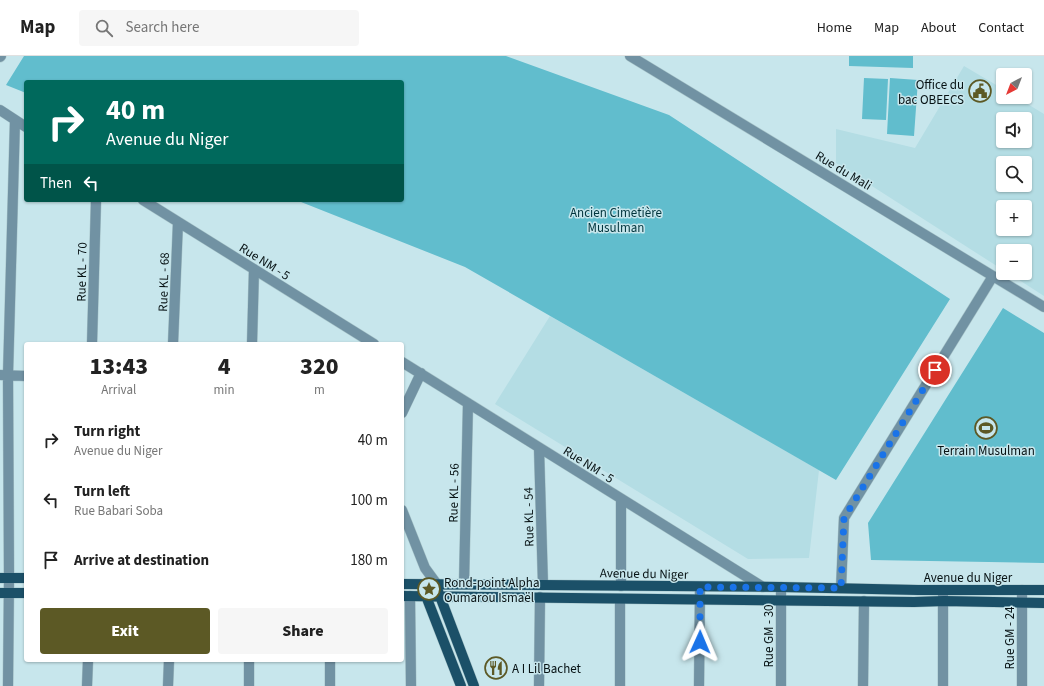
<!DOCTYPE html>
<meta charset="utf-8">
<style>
body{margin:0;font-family:"Source Sans 3",sans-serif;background:#f6f6f6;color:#222;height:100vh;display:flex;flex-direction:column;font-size:15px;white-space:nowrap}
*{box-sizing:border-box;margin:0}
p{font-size:13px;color:#767676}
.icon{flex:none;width:22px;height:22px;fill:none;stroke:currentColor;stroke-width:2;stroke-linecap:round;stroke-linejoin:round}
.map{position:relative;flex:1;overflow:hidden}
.side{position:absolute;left:24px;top:286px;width:380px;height:320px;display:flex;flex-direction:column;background:#fff;border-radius:4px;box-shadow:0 1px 3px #0004}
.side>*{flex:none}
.hud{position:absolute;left:24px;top:24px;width:380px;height:122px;border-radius:4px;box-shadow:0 1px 3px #0004;background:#00695c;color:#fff;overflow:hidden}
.needle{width:26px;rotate:222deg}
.buttons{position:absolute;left:996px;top:12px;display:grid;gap:8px}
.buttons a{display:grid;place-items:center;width:36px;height:36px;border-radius:4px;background:#fff;box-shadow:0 1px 3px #0004;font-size:20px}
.pin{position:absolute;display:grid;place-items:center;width:34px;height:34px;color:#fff;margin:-17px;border:2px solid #fff;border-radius:50%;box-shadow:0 1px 4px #0007}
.me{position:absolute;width:44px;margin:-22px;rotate:1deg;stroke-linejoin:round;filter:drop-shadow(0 0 3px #0008)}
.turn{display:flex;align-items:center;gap:14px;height:84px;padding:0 16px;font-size:18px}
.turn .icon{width:52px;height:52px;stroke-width:2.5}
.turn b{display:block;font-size:28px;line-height:34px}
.then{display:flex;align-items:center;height:38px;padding:0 16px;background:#0003;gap:8px;font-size:15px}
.eta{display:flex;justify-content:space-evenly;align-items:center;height:68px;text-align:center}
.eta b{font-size:24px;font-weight:800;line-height:28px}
.cta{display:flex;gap:8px;margin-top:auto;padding:8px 16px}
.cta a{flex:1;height:46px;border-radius:4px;background:#5c5925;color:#fff;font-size:16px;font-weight:800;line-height:46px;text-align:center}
.cta a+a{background:#f6f6f6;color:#222}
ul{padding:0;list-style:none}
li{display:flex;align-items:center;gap:12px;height:60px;padding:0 16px}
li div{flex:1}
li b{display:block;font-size:15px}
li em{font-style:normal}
header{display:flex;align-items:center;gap:24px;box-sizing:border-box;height:56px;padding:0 20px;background:#fff;border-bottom:1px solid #e0e0e0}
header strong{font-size:19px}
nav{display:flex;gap:22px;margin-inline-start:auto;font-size:14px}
.search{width:280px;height:36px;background:#f6f6f6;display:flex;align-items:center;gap:10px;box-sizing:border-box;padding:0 14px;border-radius:4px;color:#767676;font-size:15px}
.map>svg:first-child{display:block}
.built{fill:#b4dde4;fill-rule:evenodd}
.green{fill:#61bdcd}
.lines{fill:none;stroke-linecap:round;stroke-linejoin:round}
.minor-casing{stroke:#a8c4c9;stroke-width:11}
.major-casing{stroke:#a8c4c9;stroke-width:11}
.minor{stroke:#7192a3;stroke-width:10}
.major{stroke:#1b5068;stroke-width:10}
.route{stroke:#1a73e8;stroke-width:7;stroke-dasharray:0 12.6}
.labels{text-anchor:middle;stroke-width:3;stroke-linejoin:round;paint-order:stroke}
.poi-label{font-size:13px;fill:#071214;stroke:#c7e6ec;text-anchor:start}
.street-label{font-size:13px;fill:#071214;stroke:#c7e6ec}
.park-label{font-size:13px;fill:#00343c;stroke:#c7e6ec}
</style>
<header>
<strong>Map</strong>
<div class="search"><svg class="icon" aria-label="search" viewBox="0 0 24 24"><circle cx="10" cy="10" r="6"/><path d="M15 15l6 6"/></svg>Search here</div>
<nav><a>Home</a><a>Map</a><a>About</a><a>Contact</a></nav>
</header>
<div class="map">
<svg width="1044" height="630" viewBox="0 0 1044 630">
<rect width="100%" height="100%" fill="#c7e6ec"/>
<path class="built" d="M964,10L1003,33V41H1016L1044,58V240L1008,217H1025V195H1003V214L836,107V73L915,92ZM1003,63H1025V85H1003ZM1003,107H1025V129H1003ZM1003,151H1025V173H1003Z
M550,260L819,414L809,502L748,503L495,348Z"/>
<path class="green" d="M24,0H506L669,59L950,243L836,424L465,211L296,144H402V26H26V37L6,29Z
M849,0H913V12L849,10Z
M864,22L888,23L886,64L862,63Z
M890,22L918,24L914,80L887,78Z
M1003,252L1044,277V507L871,504L868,467Z"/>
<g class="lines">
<g class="minor-casing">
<path id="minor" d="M630,0L1044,251
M0,1L1,0
M0,54L26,71
M143,144L374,288
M92,288L96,144
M173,288L178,166
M252,288L254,213
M402,306L763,531
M0,319L26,320
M402,357L421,317
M539,392L543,529
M402,454L425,512L436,527
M464,528L468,347
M621,530V443
M841,532L844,462L993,220
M943,534V630
M1022,534V630
M410,540L411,630
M8,630L9,522L8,319L15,64
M87,630L88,604
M168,630L169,604
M249,630V604
M330,630V604
M539,630L540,541
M620,630V543
M699,630L700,531
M781,630V531
M863,630L864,545"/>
</g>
<g class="major-casing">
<path id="major" d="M0,522H26
M402,528L781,531L918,534H1044
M424,535L461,630
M438,535L474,630
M0,537H26
M402,540L914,546L944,545L1044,547"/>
</g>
<use href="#minor" class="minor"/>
<use href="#major" class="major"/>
</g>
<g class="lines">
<path class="route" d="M700,586V531L841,532L844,462L935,314"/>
</g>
<defs>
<g id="civic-ring" transform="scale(1.15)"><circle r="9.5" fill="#c7e6ec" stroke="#5c5925" stroke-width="1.5"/><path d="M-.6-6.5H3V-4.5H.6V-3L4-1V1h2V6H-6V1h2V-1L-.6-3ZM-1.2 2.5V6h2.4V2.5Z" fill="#5c5925"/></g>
<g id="stadium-ring" transform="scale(1.15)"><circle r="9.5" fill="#c7e6ec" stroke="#5c5925" stroke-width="1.5"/><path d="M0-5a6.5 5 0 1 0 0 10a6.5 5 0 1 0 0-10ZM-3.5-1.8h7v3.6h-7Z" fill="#5c5925"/></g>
<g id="sight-ring" transform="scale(1.15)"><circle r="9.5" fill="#c7e6ec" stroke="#5c5925" stroke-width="1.5"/><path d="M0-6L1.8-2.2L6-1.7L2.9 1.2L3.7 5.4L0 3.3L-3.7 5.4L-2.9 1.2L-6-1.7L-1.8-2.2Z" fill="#5c5925"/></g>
<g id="restaurant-ring" transform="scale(1.15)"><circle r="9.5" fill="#c7e6ec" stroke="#5c5925" stroke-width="1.5"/><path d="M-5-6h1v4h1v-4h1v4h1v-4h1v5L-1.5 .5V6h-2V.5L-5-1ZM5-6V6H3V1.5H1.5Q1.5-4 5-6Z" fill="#5c5925"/></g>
</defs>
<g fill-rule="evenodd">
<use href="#civic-ring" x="980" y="35"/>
<use href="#stadium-ring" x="986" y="372"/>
<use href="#sight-ring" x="429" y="533"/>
<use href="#restaurant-ring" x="496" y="612"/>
</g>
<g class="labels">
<g class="poi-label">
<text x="964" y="33" text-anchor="end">Office du<tspan x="964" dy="15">bac OBEECS</tspan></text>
<text x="986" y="399" text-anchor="middle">Terrain Musulman</text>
<text x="444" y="531">Rond-point Alpha<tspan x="444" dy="15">Oumarou Ismaël</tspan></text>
<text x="512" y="617">A I Lil Bachet</text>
</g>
<g class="street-label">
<text transform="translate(844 114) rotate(31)" y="5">Rue du Mali</text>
<text transform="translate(265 205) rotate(32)" y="5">Rue NM - 5</text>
<text transform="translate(81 216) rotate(-89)" y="5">Rue KL - 70</text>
<text transform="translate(163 226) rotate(-88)" y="5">Rue KL - 68</text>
<text transform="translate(589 408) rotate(32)" y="5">Rue NM - 5</text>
<text transform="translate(453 437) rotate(-89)" y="5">Rue KL - 56</text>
<text transform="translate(528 461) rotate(-91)" y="5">Rue KL - 54</text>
<text transform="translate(644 517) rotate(1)" y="5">Avenue du Niger</text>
<text x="968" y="526">Avenue du Niger</text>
<text transform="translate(768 580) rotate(-90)" y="5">Rue GM - 30</text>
<text transform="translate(1009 582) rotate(-90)" y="5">Rue GM - 24</text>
</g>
<g class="park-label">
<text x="616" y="161">Ancien Cimetière<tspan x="616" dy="15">Musulman</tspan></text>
</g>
</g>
</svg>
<div class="buttons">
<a><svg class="needle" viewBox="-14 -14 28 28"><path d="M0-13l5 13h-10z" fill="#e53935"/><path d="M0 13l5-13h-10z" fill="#767676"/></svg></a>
<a><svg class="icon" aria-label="sound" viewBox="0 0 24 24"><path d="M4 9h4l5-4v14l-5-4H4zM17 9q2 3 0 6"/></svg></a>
<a><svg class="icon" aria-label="search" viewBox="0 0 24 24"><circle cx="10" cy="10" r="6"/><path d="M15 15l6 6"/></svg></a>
<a>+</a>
<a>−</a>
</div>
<div class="pin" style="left:935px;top:314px;background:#d93025"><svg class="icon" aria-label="arrive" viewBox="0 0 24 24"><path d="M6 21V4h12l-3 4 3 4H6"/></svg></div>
<svg class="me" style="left:700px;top:586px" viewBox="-20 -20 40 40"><path d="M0-17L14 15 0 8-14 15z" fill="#1a73e8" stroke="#fff" stroke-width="4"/></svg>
<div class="hud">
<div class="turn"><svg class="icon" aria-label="right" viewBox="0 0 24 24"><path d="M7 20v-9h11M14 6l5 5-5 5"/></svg><div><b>40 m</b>Avenue du Niger</div></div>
<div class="then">Then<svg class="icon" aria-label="left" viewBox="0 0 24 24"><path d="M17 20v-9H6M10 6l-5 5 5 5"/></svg></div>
</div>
<section class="side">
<div class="eta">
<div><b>13:43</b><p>Arrival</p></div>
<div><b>4</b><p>min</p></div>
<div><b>320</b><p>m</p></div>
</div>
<ul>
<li><svg class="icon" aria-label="right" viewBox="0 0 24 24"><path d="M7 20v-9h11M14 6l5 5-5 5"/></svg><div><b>Turn right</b><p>Avenue du Niger</p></div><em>40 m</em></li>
<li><svg class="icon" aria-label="left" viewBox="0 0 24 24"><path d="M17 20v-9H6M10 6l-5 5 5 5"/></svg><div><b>Turn left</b><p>Rue Babari Soba</p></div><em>100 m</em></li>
<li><svg class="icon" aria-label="arrive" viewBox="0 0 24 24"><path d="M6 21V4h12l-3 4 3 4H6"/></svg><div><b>Arrive at destination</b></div><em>180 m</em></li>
</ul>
<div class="cta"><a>Exit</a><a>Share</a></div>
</section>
</div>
